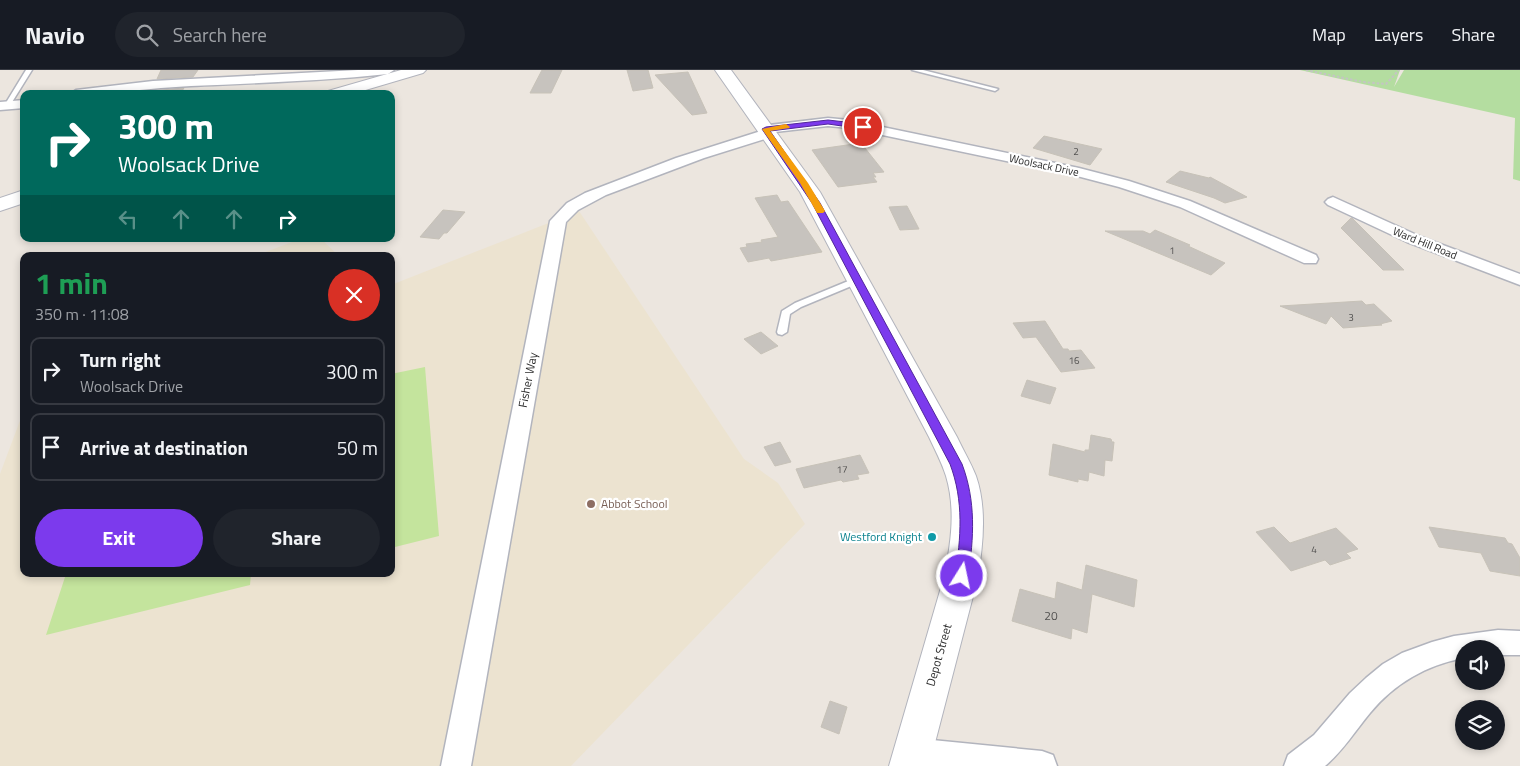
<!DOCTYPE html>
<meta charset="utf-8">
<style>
body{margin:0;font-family:"Titillium Web",sans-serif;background:#20242c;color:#f1f3f6;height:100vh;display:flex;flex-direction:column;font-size:19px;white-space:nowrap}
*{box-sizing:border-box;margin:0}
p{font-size:16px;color:#9ea1a6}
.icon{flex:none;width:28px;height:28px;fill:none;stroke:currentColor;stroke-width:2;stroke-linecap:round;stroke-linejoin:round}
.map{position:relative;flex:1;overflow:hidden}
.drawer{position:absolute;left:20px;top:182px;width:375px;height:325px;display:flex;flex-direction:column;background:#171b24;border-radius:10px;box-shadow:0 2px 8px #0003}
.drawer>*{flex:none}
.banner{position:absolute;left:20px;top:20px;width:375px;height:152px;border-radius:10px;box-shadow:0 2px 8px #0003;background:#00695c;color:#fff;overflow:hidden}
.controls{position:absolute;left:1455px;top:570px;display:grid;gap:10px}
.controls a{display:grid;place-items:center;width:50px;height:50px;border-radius:50%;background:#171b24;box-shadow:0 2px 8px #0003;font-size:25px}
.pin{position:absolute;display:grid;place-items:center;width:42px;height:42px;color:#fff;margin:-21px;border:2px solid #fff;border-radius:50%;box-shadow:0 1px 5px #0007}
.me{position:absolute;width:55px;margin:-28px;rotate:10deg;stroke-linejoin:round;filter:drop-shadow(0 0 4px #0008)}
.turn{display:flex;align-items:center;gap:18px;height:105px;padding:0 15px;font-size:22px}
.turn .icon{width:65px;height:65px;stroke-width:2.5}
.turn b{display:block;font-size:35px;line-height:42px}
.lanes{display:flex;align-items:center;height:48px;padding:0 15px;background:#0003;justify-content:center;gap:25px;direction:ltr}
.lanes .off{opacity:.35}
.round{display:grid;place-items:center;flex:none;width:52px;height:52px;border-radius:26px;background:#20242c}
.headline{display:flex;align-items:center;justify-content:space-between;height:85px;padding:0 15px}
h1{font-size:30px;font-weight:700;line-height:38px;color:#1e9e55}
.action{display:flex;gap:10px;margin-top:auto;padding:10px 15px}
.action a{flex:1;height:58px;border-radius:30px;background:#7c3aed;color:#fff;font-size:20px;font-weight:700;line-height:58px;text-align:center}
.action a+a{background:#20242c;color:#f1f3f6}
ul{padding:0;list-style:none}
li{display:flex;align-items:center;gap:15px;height:68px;margin:0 10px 8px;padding:0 5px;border:2px solid #363941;border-radius:10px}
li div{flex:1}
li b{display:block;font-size:19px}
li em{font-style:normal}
header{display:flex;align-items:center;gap:30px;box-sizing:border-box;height:70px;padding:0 25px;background:#171b24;border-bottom:1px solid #363941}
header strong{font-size:24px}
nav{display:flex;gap:28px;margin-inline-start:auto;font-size:18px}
.search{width:350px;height:45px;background:#20242c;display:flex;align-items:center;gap:12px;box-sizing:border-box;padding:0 18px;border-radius:28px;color:#9ea1a6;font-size:19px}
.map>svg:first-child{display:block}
.education{fill:#ece3d0}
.green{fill:#b4dda0}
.pitch{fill:#c4e49d}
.building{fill:#c7c3be;stroke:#c7c2b8}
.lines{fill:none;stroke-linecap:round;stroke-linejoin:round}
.service-casing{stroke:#b2b4bd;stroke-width:3}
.minor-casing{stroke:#b2b4bd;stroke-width:3}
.secondary-casing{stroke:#b2b4bd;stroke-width:2}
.path{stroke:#c4c4c4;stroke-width:2;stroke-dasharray:2.5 2;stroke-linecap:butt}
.service{fill:#fff;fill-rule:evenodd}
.minor{fill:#fff;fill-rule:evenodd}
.secondary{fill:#fff;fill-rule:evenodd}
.route{fill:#7c3aed;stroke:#51269a}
.slow{fill:#f59e0b}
.education-dot{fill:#8d6e63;stroke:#fff;stroke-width:2}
.culture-dot{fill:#0f9aa8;stroke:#fff;stroke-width:2}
.labels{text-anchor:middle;stroke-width:4.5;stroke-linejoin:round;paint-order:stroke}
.number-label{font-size:10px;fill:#525150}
.far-street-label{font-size:11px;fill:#2b2b2b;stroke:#fff}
.street-label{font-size:12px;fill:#2b2b2b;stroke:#fff}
.education-label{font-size:12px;fill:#785e54;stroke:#fff;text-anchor:start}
.culture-label{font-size:12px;fill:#0d838f;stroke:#fff;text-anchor:end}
.near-number-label{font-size:12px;fill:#525150}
</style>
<header>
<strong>Navio</strong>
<div class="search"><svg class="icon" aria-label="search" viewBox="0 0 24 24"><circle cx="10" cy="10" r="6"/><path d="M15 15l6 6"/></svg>Search here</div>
<nav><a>Map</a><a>Layers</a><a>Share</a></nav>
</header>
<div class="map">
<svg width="1520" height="696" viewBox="0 0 1520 696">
<rect width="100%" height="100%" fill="#ece6df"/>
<path class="education" d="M579,141L744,389L778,413L805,454L571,696H0V404L24,340V504H391V215Z
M300,169H321L339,186H255Z"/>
<path class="green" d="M1300,0H1400L1394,17L1404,0H1520V111L1513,109L1515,48Z"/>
<path class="pitch" d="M425,297L439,466L391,478V304Z
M66,504H251L250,515L46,565Z"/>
<path class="building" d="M161,0H198L193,7L157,9Z
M542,0H562L551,23H530Z
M627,0H648L653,18L633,21Z
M688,2L707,43L692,45L655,5Z
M184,18L180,24H150L151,21Z
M1044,66L1102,79L1090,95L1033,78Z
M861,73L884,102L873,103L876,107H873L877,112L838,117L812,80Z
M1180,101L1209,108L1210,107L1247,127L1225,133L1214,128L1166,112Z
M777,125L781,132L788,131L822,182L771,191L769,188L748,192L740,178L747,177L746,174L762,172L761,170L778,167L755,128Z
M907,136L919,159L900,160L889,137Z
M443,140L465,142L447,163H444L439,169L420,167Z
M1351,148H1352L1404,200H1383L1341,158Z
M1155,160L1190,175L1188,176L1225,193L1211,205L1105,161H1143L1150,164Z
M1362,231L1366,235L1374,234L1392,251L1380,254L1382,255L1343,258L1331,246L1326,254L1280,236Z
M1045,251L1063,279H1068L1069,281L1081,280L1095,298L1061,302L1036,267L1023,268L1013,253Z
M761,262L778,276L761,284L744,269Z
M1027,310L1056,318L1050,334L1021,326Z
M1091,365L1111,369L1112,372H1114L1112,391L1105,390L1104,406L1089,402L1088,411L1078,409V412L1049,405L1053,374L1085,382V380H1089Z
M780,372L791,392L775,396L764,377Z
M860,385L869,403L857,405L859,409L843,412L841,410L804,418L796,399Z
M1274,457L1290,473L1336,458L1358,479L1346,483L1351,488L1330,495L1325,490L1291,501L1256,462Z
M1429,457L1505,468L1508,473L1512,474L1520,488V506L1490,501L1481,483L1439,477Z
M1086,495L1137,510L1134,537L1092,524L1087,563L1072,558L1071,569L1012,551L1020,519L1055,529L1057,512L1082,520Z
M830,631L847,637L839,664L821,657Z"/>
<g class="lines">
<g class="service-casing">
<path id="service" d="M26,0H32L9,37H5L4,36Z
M912,0H923L998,19L995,21Z
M858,207L863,210L861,212L801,237L790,244L787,262L782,265L778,264L777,262L782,241L795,233Z"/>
</g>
<g class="minor-casing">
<path id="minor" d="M358,0H394L388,4C322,11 257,13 191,16C151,18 110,24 70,24L76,20L153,11Z
M24,30V38L0,40V32Z
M828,48L849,50L1079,98L1129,111L1190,131L1316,185L1318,189L1316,193H1304L1180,137L1119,117L1077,106L849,58L828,56L775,62L774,66L704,88L606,125L578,140L566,152L471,696H441L550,151L567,133L585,123L676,88L761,61L759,59L761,56Z
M1333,127L1419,166L1520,204V215L1407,172L1328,135L1325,132L1328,129Z
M1498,560L1520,561V585H1496V579H1464V588C1426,595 1394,614 1370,643C1355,661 1343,681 1325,696H1284L1288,685L1314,665L1350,623L1366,608L1383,594L1402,583L1432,572L1454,566Z
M912,668L1042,681L1053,685L1057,696H908L901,693L897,683L901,673Z"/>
</g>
<g class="secondary-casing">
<path id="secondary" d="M401,0H426L423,3L352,24H326L328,21Z
M715,0H731L820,122L957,367C963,380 971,393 976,406C987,438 983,474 978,507L929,696H889L944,507C951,474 956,439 946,406C942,393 935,380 929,367L800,122Z
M24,120V133L0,141V128Z"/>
</g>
<path class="path" d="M1306,0L1363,12L1386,14L1399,0"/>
<use href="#service" class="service"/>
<use href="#minor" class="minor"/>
<use href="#secondary" class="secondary"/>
</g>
<path class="route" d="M828,50L863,54L867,57L863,59L828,54L770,61L820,133L962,394C976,431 974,468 968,506L966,510L962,512L957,510L955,506C961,468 964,431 950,394L812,133L762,59L766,57Z"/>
<path class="slow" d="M786,54L790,57L789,58L770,61L808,113L825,141L823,143H817L800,113L762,59Z"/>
<circle class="education-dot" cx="591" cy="434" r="5"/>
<circle class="culture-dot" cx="932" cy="467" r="5"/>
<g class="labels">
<g class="number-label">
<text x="1076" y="85">2</text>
<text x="1172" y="184">1</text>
<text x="1351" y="251">3</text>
<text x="1074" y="294">16</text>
<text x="842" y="403">17</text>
<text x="1314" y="483">4</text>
</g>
<g class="far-street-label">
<text transform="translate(1044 95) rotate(12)" y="4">Woolsack Drive</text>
<text transform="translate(1425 173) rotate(22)" y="4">Ward Hill Road</text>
</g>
<g class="street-label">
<text transform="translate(528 310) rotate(-79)" y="4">Fisher Way</text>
<text transform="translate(939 585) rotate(-74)" y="4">Depot Street</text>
</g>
<g class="education-label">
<text x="601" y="438">Abbot School</text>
</g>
<g class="culture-label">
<text x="922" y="471">Westford Knight</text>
</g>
<g class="near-number-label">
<text x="1051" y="550">20</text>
</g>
</g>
</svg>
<div class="controls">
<a><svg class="icon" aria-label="sound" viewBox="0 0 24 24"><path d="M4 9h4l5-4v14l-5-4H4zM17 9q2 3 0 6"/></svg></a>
<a><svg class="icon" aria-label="layers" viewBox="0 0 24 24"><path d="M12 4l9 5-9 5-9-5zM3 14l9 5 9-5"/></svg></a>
</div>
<div class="pin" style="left:863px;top:57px;background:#d93025"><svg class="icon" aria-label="arrive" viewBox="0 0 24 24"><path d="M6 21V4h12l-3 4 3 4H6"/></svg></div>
<svg class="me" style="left:962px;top:506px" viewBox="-20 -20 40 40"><circle r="17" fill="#7c3aed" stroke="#fff" stroke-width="3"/><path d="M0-11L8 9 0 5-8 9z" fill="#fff"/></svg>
<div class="banner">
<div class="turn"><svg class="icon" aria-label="right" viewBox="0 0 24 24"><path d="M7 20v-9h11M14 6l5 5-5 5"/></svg><div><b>300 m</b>Woolsack Drive</div></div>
<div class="lanes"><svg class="icon off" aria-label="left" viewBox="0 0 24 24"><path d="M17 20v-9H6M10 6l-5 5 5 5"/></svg><svg class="icon off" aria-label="ahead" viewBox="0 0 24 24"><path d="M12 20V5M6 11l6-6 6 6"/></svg><svg class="icon off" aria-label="ahead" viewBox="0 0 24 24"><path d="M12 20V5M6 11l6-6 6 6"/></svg><svg class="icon" aria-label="right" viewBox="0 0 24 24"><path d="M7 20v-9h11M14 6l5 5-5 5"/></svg></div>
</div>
<section class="drawer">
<div class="headline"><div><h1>1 min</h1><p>350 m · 11:08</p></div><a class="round" style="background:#d93025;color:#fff"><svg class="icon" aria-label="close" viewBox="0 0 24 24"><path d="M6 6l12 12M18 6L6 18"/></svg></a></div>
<ul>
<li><svg class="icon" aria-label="right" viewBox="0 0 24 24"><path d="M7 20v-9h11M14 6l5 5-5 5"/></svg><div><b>Turn right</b><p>Woolsack Drive</p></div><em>300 m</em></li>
<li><svg class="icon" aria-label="arrive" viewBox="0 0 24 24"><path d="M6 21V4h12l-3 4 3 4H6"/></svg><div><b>Arrive at destination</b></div><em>50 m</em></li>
</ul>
<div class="action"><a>Exit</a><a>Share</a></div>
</section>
</div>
